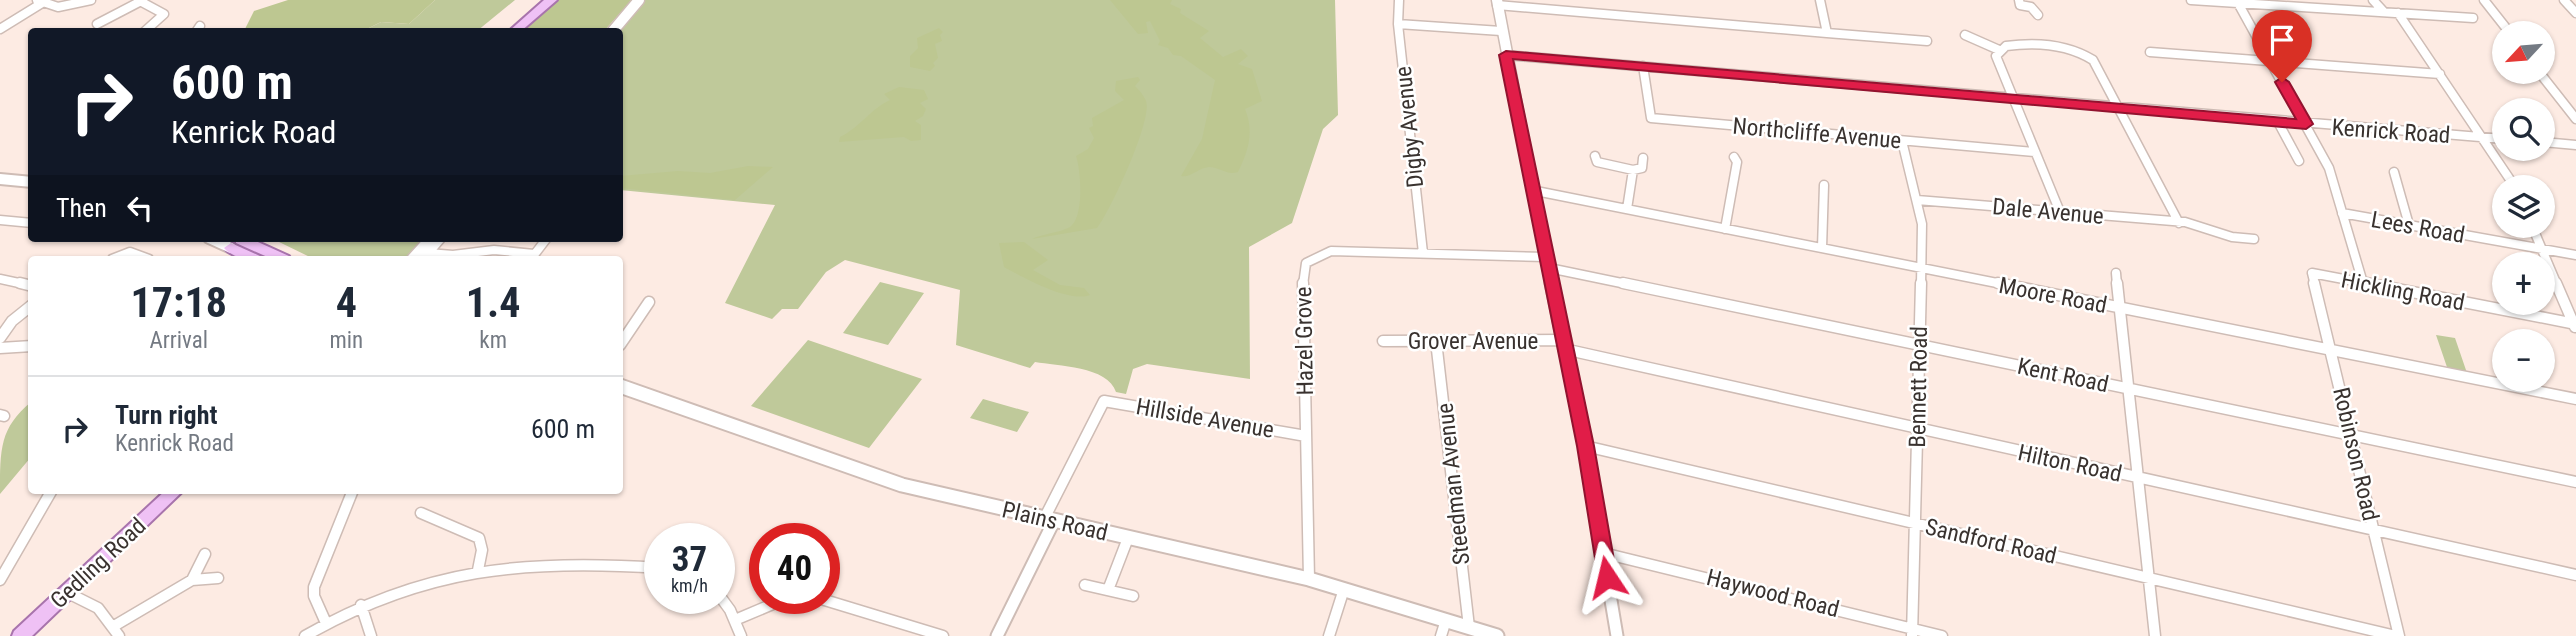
<!DOCTYPE html>
<meta charset="utf-8">
<style>
body{margin:0;font-family:"Roboto Condensed",sans-serif;background:#f2f2f3;color:#1f2937;height:100vh;display:flex;flex-direction:column;font-size:26px;white-space:nowrap}
*{box-sizing:border-box;margin:0}
p{font-size:23px;color:#747a83}
.icon{flex:none;width:38px;height:38px;fill:none;stroke:currentColor;stroke-width:2;stroke-linecap:round;stroke-linejoin:round}
.map{position:relative;flex:1;overflow:hidden}
.drawer{position:absolute;left:28px;top:256px;width:595px;height:238px;display:flex;flex-direction:column;background:#fff;border-radius:7px;box-shadow:0 2px 5px #0004}
.drawer>*{flex:none}
.hud{position:absolute;left:28px;top:28px;width:595px;height:214px;border-radius:7px;box-shadow:0 2px 5px #0004;background:#111827;color:#fff;overflow:hidden}
.needle{width:46px;rotate:244deg}
.controls{position:absolute;left:2492px;top:21px;display:grid;gap:14px}
.controls a{display:grid;place-items:center;width:63px;height:63px;border-radius:50%;background:#fff;box-shadow:0 2px 5px #0004;font-size:35px}
.speed{position:absolute;left:644px;top:523px;display:flex;gap:14px;font-size:35px;font-weight:700;text-align:center}
.speed>*{display:grid;place-content:center;width:91px;height:91px;border-radius:50%;background:#fff;box-shadow:0 2px 5px #0004;line-height:1}
.speed small{font-size:18px;font-weight:400}
.speed .limit{border:10px solid #d22;background:#fff;color:#111}
.pin{position:absolute;display:grid;place-items:center;width:60px;height:60px;color:#fff;margin:-72px -30px;border-radius:50% 50% 50% 0;rotate:-45deg;box-shadow:0 0 7px #0007}
.pin .icon{rotate:45deg}
.me{position:absolute;width:77px;margin:-38px;rotate:350deg;stroke-linejoin:round;filter:drop-shadow(0 0 5px #0008)}
.turn{display:flex;align-items:center;gap:24px;height:147px;padding:0 28px;font-size:32px}
.turn .icon{width:91px;height:91px;stroke-width:2.5}
.turn b{display:block;font-size:49px;line-height:60px}
.then{display:flex;align-items:center;height:66px;padding:0 28px;background:#0003;gap:14px;font-size:26px}
.eta{display:flex;justify-content:space-evenly;align-items:center;height:119px;text-align:center}
.eta b{font-size:42px;font-weight:700;line-height:49px}
ul{padding:0;list-style:none}
li{display:flex;align-items:center;gap:21px;height:105px;padding:0 28px;border-top:2px solid #e0e1e3}
li div{flex:1}
li b{display:block;font-size:26px}
li em{font-style:normal}
.map>svg:first-child{display:block}
.green{fill:#bfc99a}
.forest{fill:#bdc791}
.lines{fill:none;stroke-linecap:round;stroke-linejoin:round}
.minor-far1-casing{stroke:#cebcb5;stroke-width:11}
.minor-casing{stroke:#cebcb5;stroke-width:13}
.tertiary-far1-casing{stroke:#cebcb5;stroke-width:13}
.tertiary-casing{stroke:#cebcb5;stroke-width:15}
.secondary-far1-casing{stroke:#cebcb5;stroke-width:14}
.secondary-casing{stroke:#cebcb5;stroke-width:17}
.primary-casing{stroke:#a874ac;stroke-width:4}
.minor-far1{stroke:#fff;stroke-width:8}
.minor{stroke:#fff;stroke-width:10}
.tertiary-far1{stroke:#fff;stroke-width:10}
.tertiary{stroke:#fff;stroke-width:11}
.secondary-far1{stroke:#fff;stroke-width:10}
.secondary{stroke:#fff;stroke-width:13}
.primary{fill:#efc1f5;fill-rule:evenodd}
.route{fill:#e11d48;stroke:#92132f;stroke-width:2}
.labels{text-anchor:middle;stroke-width:5;stroke-linejoin:round;paint-order:stroke}
.street-label{font-size:23px;fill:#39322f;stroke:#fff}
</style>
<div class="map">
<svg width="2576" height="636" viewBox="0 0 2576 636">
<rect width="100%" height="100%" fill="#fdebe3"/>
<path class="green" d="M435,0H515L477,31L361,32L381,22L409,24Z
M644,0H1335L1338,115L1323,129L1292,223L1249,247L1250,379L1147,364L1133,369L1126,394L1116,392C1108,366 1057,366 1035,362L1030,368L956,345L960,290L845,260L826,272L798,309H782L772,319L725,303L775,205L620,190V32H617Z
M278,238H426L408,259H314L277,241Z
M880,282L924,293L888,345L843,333Z
M2436,335L2455,338L2467,373L2448,370Z
M808,340L922,379L869,448L751,406Z
M983,399L1029,412L1017,432L970,418Z
M31,402V457L0,494C0,448 0,428 31,402Z"/>
<path class="forest" d="M288,0H435L409,24L381,22L361,32L244,31L254,11Z
M555,0H632L604,31L518,32Z
M1110,0H1172L1170,4L1181,9L1180,13L1209,31L1200,38L1223,57L1241,49L1248,56L1238,64L1252,69L1262,101L1245,109C1254,131 1249,150 1238,172C1227,176 1220,167 1209,167C1198,168 1191,178 1181,176L1202,139L1215,80L1181,56L1173,55L1168,48L1158,45L1160,41L1150,21L1146,22L1148,33L1138,34Z
M939,28L943,32L940,35L942,41L935,44L938,58L933,63L935,66L930,71L910,67V56L918,48L917,38Z
M1138,77L1140,80L1135,86C1141,92 1144,96 1146,101C1153,119 1110,212 1097,228L1032,239C1042,234 1057,233 1068,228C1085,221 1081,170 1076,156L1088,149L1094,138L1089,128L1093,126L1092,118L1124,100L1115,91L1116,81Z
M899,87L924,90L928,99L920,103L926,109L923,116L915,121L921,125V140L911,141L904,137L839,142L840,137C862,126 869,110 890,100L884,94Z
M748,166L773,167L735,200L620,188V176L678,171L710,173Z
M1024,242L1048,260L1033,270L1060,285L1084,288L1090,295C1069,303 1024,278 1004,267L999,243Z"/>
<g class="lines">
<g class="minor-far1-casing">
<path id="minor-far1" d="M37,0L58,7L91,0
M138,0L164,14L144,32
M1399,0L1398,24L1423,253
M2019,0L2020,5L2031,7L2038,15
M2191,0L2473,18
M2373,0L2384,12
M2484,0L2510,33
M2564,0L2576,13
M2238,3L2329,168L2363,283
M1497,5L1827,33L1820,0
M2398,13L2515,187
M97,24L143,0
M1398,24L1501,31
M0,29L42,3
M196,32L200,26
M1827,33L1927,41
M1965,35L1999,50
M2150,52L2440,74
M1506,55L2504,139
M1643,66L1651,118L2035,152
M2539,72L2576,119
M2278,122L2299,161
M1902,141L1922,224L1921,285
M2543,142L2576,145
M1595,156L1597,162L1633,170L1642,168L1643,158
M2394,172L2409,225
M1531,190L2007,285
M1917,200L2185,222L2232,237L2254,239
M1627,209L1633,170
M2060,212L1996,56L2006,46C2036,42 2067,44 2093,60L2179,223
M2342,213L2576,255
M0,220L32,223
M2532,226L2557,285
M1725,229L1737,162L1734,157
M1822,248L1824,185
M428,253L453,255L494,250L534,254
M112,259L130,252L149,259
M531,259L547,238
M1549,268L1631,285
M2116,273L2117,285
M0,279L28,285
M1303,285L1306,263L1331,251L1546,257
M2315,285L2312,273L2375,285"/>
</g>
<g class="minor-casing">
<path id="minor" d="M20,283L32,286
M1303,283L1309,579
M1623,283L2576,482
M1998,283L2576,399
M2117,283L2155,636
M2314,283L2399,636
M2366,283L2576,324
M2556,283L2575,327
M0,338L12,321L32,305
M1383,341L1562,340
M1436,341L1469,627
M620,345L649,302
M0,348L32,346
M1564,349L2576,575
M0,415L4,416
M1585,446L2396,636
M421,513L479,538L482,550L478,570
M1044,519L1104,401L1306,436
M1603,553L1942,636
M205,554L192,580L218,578
M0,580L52,490
M1085,585L1133,596
M1108,590L1128,538
M66,592L98,608L119,636
M719,595L730,610L741,636
M818,598L943,636
M361,605L371,636
M735,620L787,598
M326,623L314,596V587L353,490
M114,626L192,580
M305,636C424,568 525,559 660,568
M1329,636L1344,589
M1441,636L1446,620
M1912,636L1921,283"/>
</g>
<g class="tertiary-far1-casing">
<path id="tertiary-far1" d="M1497,0L1551,285
M612,32L639,0
M412,259L431,238
M422,259L440,238"/>
</g>
<g class="tertiary-casing">
<path id="tertiary" d="M1551,283L1585,446L1617,636
M997,636L1054,521"/>
</g>
<g class="secondary-far1-casing">
<path id="secondary-far1" d="M0,179L32,182
M209,238L231,248"/>
</g>
<g class="secondary-casing">
<path id="secondary" d="M620,386L902,485L1309,579L1497,636"/>
</g>
<g class="primary-casing">
<path id="primary" d="M544,0H557L520,32H508Z
M236,238H249L289,256L291,259H272L236,243Z
M231,243L260,256L262,259C248,259 234,259 224,248Z
M166,490H184L32,636H12L14,631Z"/>
</g>
<use href="#minor-far1" class="minor-far1"/>
<use href="#minor" class="minor"/>
<use href="#tertiary-far1" class="tertiary-far1"/>
<use href="#tertiary" class="tertiary"/>
<use href="#secondary-far1" class="secondary-far1"/>
<use href="#secondary" class="secondary"/>
<use href="#primary" class="primary"/>
</g>
<path class="route" d="M1506,51L2296,119L2275,82L2282,77L2289,82L2313,124L2306,129L1513,59L1594,446L1617,577L1614,583H1601L1598,577L1577,446L1499,55Z"/>
<g class="labels">
<g class="street-label">
<text transform="translate(1409 127) rotate(-96)" y="8">Digby Avenue</text>
<text transform="translate(2391 131) rotate(4)" y="8">Kenrick Road</text>
<text transform="translate(1817 133) rotate(5)" y="8">Northcliffe Avenue</text>
<text transform="translate(2048 211) rotate(5)" y="8">Dale Avenue</text>
<text transform="translate(2418 227) rotate(10)" y="8">Lees Road</text>
<text transform="translate(2403 291) rotate(11)" y="8">Hickling Road</text>
<text transform="translate(2053 295) rotate(11)" y="8">Moore Road</text>
<text transform="translate(1304 341) rotate(-91)" y="8">Hazel Grove</text>
<text x="1473" y="349">Grover Avenue</text>
<text transform="translate(2063 375) rotate(12)" y="8">Kent Road</text>
<text transform="translate(1918 387) rotate(-89)" y="8">Bennett Road</text>
<text transform="translate(1205 418) rotate(10)" y="8">Hillside Avenue</text>
<text transform="translate(2356 454) rotate(77)" y="8">Robinson Road</text>
<text transform="translate(2070 463) rotate(12)" y="8">Hilton Road</text>
<text transform="translate(1453 484) rotate(-96)" y="8">Steedman Avenue</text>
<text transform="translate(1055 521) rotate(13)" y="8">Plains Road</text>
<text transform="translate(1991 541) rotate(13)" y="8">Sandford Road</text>
<text transform="translate(98 563) rotate(-43)" y="8">Gedling Road</text>
<text transform="translate(1773 593) rotate(14)" y="8">Haywood Road</text>
</g>
</g>
</svg>
<div class="controls">
<a><svg class="needle" viewBox="-14 -14 28 28"><path d="M0-13l5 13h-10z" fill="#e53935"/><path d="M0 13l5-13h-10z" fill="#747a83"/></svg></a>
<a><svg class="icon" aria-label="search" viewBox="0 0 24 24"><circle cx="10" cy="10" r="6"/><path d="M15 15l6 6"/></svg></a>
<a><svg class="icon" aria-label="layers" viewBox="0 0 24 24"><path d="M12 4l9 5-9 5-9-5zM3 14l9 5 9-5"/></svg></a>
<a>+</a>
<a>−</a>
</div>
<div class="speed"><div>37<small>km/h</small></div><div class="limit">40</div></div>
<div class="pin" style="left:2282px;top:82px;background:#d93025"><svg class="icon" aria-label="arrive" viewBox="0 0 24 24"><path d="M6 21V4h12l-3 4 3 4H6"/></svg></div>
<svg class="me" style="left:1607px;top:577px" viewBox="-20 -20 40 40"><path d="M0-17L14 15 0 8-14 15z" fill="#e11d48" stroke="#fff" stroke-width="4"/></svg>
<div class="hud">
<div class="turn"><svg class="icon" aria-label="right" viewBox="0 0 24 24"><path d="M7 20v-9h11M14 6l5 5-5 5"/></svg><div><b>600 m</b>Kenrick Road</div></div>
<div class="then">Then<svg class="icon" aria-label="left" viewBox="0 0 24 24"><path d="M17 20v-9H6M10 6l-5 5 5 5"/></svg></div>
</div>
<section class="drawer">
<div class="eta">
<div><b>17:18</b><p>Arrival</p></div>
<div><b>4</b><p>min</p></div>
<div><b>1.4</b><p>km</p></div>
</div>
<ul>
<li><svg class="icon" aria-label="right" viewBox="0 0 24 24"><path d="M7 20v-9h11M14 6l5 5-5 5"/></svg><div><b>Turn right</b><p>Kenrick Road</p></div><em>600 m</em></li>
</ul>
</section>
</div>
